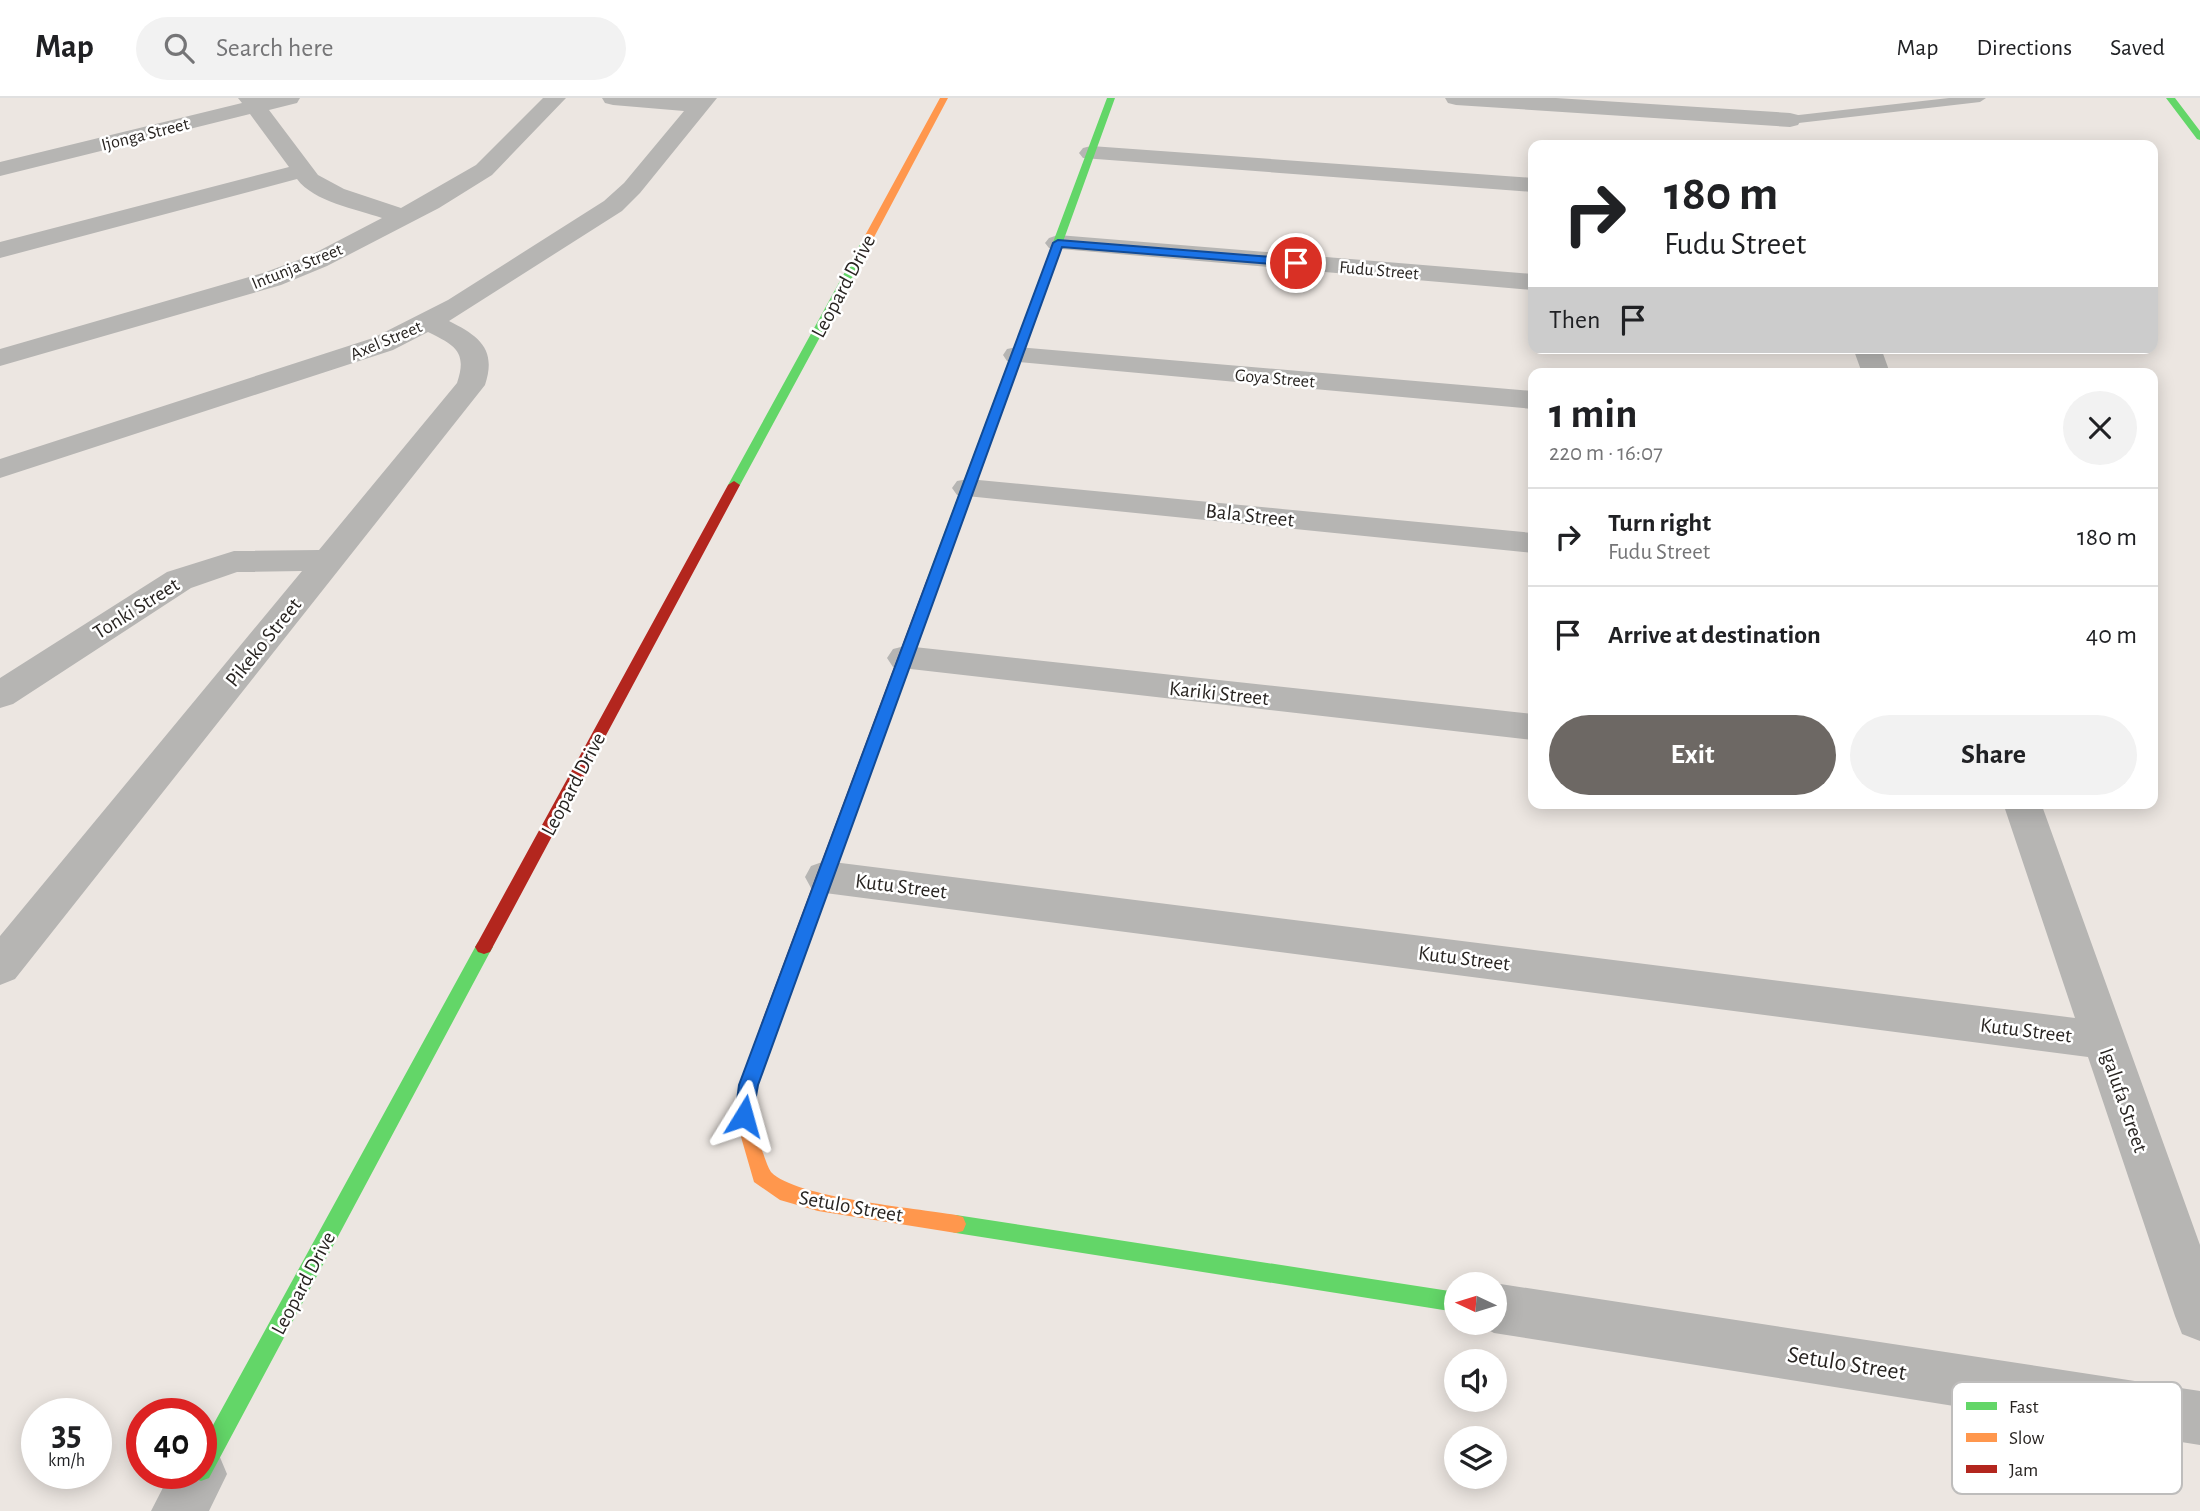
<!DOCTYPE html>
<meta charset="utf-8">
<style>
body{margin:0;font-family:"Alegreya Sans",sans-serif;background:#f2f2f2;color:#202124;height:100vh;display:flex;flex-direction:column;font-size:26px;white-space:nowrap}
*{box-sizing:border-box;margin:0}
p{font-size:23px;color:#757577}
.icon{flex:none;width:38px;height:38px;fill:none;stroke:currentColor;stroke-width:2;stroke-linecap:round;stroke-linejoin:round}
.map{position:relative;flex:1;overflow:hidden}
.side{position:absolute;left:1528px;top:270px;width:630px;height:441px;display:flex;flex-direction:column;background:#fff;border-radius:14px;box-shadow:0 4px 18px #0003}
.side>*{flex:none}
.guide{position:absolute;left:1528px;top:42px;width:630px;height:214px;border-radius:14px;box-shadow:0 4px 18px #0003;background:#fff;color:#202124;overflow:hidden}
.needle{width:46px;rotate:274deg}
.buttons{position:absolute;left:1444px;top:1174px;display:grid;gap:14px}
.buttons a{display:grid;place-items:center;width:63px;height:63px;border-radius:50%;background:#fff;box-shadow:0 4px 18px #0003;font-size:35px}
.speed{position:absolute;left:21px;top:1300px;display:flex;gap:14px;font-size:35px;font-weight:700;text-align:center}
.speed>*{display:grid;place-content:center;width:91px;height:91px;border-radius:50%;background:#fff;box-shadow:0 4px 18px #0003;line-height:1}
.speed small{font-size:18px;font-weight:400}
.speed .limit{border:10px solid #d22;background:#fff;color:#111}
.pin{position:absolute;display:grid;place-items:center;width:60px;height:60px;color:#fff;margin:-30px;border:4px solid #fff;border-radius:50%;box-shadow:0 2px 7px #0007}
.me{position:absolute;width:77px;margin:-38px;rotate:8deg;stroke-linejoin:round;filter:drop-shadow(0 0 5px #0008)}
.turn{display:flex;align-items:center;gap:24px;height:147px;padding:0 21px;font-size:32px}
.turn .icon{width:91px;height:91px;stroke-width:2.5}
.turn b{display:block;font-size:49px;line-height:60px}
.then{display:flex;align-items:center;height:66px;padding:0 21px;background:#0003;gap:14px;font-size:26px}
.round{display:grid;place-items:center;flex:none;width:74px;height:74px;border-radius:37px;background:#f2f2f2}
.overview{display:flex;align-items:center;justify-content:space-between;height:119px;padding:0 21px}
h1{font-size:42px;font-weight:700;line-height:52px}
.action{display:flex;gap:14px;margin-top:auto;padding:14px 21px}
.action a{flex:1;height:80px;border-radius:42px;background:#6d6864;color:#fff;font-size:28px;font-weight:700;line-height:80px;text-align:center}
.action a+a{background:#f2f2f2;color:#202124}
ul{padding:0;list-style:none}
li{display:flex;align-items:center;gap:21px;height:98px;padding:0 21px;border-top:2px solid #e0e0e0}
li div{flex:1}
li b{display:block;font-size:26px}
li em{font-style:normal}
header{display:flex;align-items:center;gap:42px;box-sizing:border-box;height:98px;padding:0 35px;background:#fff;border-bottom:2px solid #e0e0e0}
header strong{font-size:33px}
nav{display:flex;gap:38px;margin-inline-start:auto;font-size:24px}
.search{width:490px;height:63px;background:#f2f2f2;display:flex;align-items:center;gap:18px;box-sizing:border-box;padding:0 24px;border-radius:38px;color:#757577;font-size:26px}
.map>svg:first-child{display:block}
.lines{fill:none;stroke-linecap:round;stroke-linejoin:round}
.lane{fill:#b6b5b3;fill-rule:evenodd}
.street{fill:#b6b5b3;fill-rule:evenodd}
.fast{fill:#63d668;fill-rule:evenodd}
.slow{fill:#ff974d;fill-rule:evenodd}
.jam{fill:#b3261e;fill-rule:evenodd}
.route{fill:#1a73e8;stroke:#114b97;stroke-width:2}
.labels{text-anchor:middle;stroke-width:5;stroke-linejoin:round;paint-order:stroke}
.far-street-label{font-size:18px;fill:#282421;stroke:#fff}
.street-label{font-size:21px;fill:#282421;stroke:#fff}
.near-street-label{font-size:24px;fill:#282421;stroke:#fff}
.key{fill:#fff;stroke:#bebdbc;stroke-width:2}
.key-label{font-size:19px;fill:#282421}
</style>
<header>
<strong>Map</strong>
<div class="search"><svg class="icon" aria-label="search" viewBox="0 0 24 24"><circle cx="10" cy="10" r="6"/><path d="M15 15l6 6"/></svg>Search here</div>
<nav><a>Map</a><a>Directions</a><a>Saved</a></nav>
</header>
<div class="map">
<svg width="2200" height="1413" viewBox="0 0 2200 1413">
<rect width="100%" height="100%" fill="#ece6e1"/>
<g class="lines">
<path class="lane" d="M1949,0H1986L1980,4L1790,26L1784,22L1790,18Z"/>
<path class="street" d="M238,0H300L297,5L269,12L318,77L344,91L401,110L476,67L543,0H566L492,77L439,110L327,168L281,187L0,268V251L263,175L309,158L382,120C356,111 314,104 297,81L0,160V144L289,69L250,16L0,78V64L242,5Z
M602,0H717L640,95L622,113L449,223C479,238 497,251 485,287L15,881L0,887V838L302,473L237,474L191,490L13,606L0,610V580L167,474L234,453L319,452L457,285C468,253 454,247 428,234L393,252L0,380V361L373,240L448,202L604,103L624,85L684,13L613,7L605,5Z
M1445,0H1556L1790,15L1798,17L1801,22L1798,27L1790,29L1456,7L1448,5Z
M1091,48L1533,80V94L1083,60L1079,55L1083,50Z
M1058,137L1533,176V192L1049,150L1045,145L1049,140Z
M1017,249L1533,293V311L1007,263L1003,257L1007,251Z
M1853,250H1881L1890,275H1862Z
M968,381L1533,435V455L957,397L952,390L957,383Z
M905,548L1533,616V642L893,569L887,560L893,551Z
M2003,705H2041L2200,1147V1243L2182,1236L2175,1218L2088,959L825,795L811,790L805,779L811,768L825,763L2075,920Z
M1494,1185L2200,1293V1347L1494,1235L1475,1225H1494V1186H1491Z
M201,1349L219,1357L227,1376L209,1413H151L170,1376H201Z"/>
<path class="fast" d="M1107,0H1115L941,481L934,485L929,484L927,481Z
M2166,0H2175L2200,33V42L2197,41Z
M863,141L872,143L740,387L734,391L730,390L728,387Z
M484,842L490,844L493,849L490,854L209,1380L201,1383L193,1380L191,1376H201V1349L478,844Z
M956,1117L1456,1194V1214L956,1135L949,1133L946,1126L949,1119Z"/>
<path class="slow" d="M940,0H948L872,143L863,145L862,143Z
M770,918L776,921L779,926C769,954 751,988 753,1018C754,1027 766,1068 771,1074C796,1100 916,1110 956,1117L963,1119L966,1126L963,1133L956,1135L818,1113L780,1102L754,1084L735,1018L739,987L761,926L764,921Z"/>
<path class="jam" d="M734,383L740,387L490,854L484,856L478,854L475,849L478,844L728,387Z
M934,477L941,481L779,926L776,931L770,934L764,931L761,926L927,481Z"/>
</g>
<path class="route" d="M1058,142L1296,161L1301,165L1296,168L1062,149L758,987L751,1025L744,1027L738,1025L735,1018L739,987L1053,145Z"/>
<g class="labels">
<g class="far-street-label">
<text transform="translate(145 36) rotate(-14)" y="6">Ijonga Street</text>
<text transform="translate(297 168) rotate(-22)" y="6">Intunja Street</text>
<text transform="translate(1379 172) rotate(5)" y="6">Fudu Street</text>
<text transform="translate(386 242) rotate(-23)" y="6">Axel Street</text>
<text transform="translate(1275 280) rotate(5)" y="6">Goya Street</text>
</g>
<g class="street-label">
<text transform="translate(843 188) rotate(-62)" y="7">Leopard Drive</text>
<text transform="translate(1250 417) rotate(6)" y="7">Bala Street</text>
<text transform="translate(136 510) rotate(-32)" y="7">Tonki Street</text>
<text transform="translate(263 544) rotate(-51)" y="7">Pikeko Street</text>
<text transform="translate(1219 595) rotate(6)" y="7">Kariki Street</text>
<text transform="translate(573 686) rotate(-62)" y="7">Leopard Drive</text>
<text transform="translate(901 788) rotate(7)" y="7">Kutu Street</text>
<text transform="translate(1464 860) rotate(7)" y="7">Kutu Street</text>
<text transform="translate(2026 932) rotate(7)" y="7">Kutu Street</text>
<text transform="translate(2124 1002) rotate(71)" y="7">Igalufa Street</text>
<text transform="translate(851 1108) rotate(10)" y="7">Setulo Street</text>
<text transform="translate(303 1185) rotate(-62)" y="7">Leopard Drive</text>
</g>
<g class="near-street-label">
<text transform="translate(1847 1265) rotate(9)" y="8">Setulo Street</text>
</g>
</g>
<rect x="1952" y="1284" width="230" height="112" rx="10" class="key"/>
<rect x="1966" y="1304" width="31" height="8" fill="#63d668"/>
<rect x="1966" y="1335" width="31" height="9" fill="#ff974d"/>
<rect x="1966" y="1367" width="31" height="8" fill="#b3261e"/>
<g class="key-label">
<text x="2009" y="1315">Fast</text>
<text x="2009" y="1346">Slow</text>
<text x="2009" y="1378">Jam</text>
</g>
</svg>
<div class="buttons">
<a><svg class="needle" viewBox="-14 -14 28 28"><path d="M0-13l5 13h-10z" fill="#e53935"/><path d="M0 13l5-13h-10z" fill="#757577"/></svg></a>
<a><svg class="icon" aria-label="sound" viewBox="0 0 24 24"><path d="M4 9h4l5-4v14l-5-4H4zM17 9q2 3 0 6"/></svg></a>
<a><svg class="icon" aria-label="layers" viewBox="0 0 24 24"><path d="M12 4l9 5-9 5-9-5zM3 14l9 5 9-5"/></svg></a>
</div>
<div class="speed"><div>35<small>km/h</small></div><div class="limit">40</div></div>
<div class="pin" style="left:1296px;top:165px;background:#d93025"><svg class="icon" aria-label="arrive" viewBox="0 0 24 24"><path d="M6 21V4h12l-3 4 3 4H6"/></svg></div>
<svg class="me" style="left:744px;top:1018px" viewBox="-20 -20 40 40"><path d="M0-17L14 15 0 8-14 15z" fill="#1a73e8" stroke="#fff" stroke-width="4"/></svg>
<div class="guide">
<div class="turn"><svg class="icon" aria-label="right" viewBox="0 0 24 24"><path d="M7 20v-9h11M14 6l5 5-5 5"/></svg><div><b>180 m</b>Fudu Street</div></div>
<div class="then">Then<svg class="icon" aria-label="arrive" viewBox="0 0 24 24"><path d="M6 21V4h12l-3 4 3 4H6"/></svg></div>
</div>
<section class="side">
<div class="overview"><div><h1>1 min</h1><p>220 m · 16:07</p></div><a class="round"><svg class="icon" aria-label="close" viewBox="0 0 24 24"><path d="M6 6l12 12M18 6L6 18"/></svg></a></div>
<ul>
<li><svg class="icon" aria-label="right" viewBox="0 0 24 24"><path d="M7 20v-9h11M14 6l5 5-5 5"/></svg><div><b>Turn right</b><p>Fudu Street</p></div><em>180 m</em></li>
<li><svg class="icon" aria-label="arrive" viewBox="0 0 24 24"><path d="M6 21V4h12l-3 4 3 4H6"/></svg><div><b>Arrive at destination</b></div><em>40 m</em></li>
</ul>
<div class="action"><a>Exit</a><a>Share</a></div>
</section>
</div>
